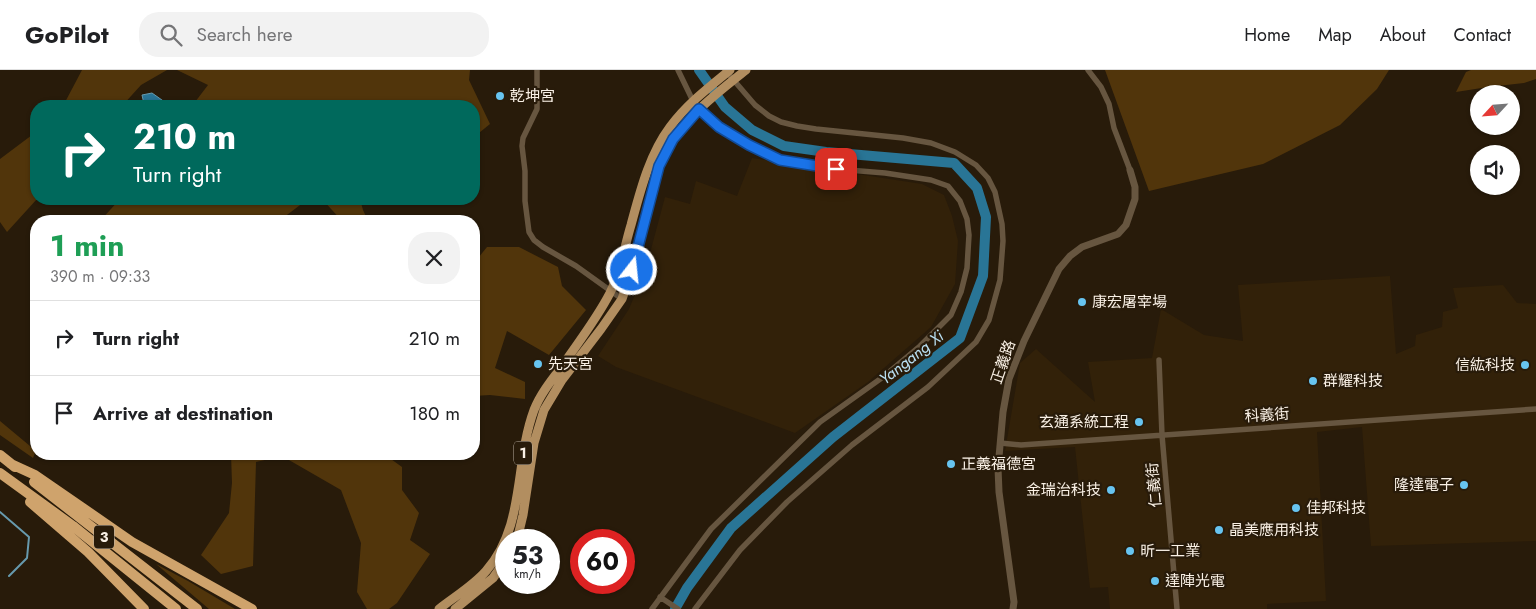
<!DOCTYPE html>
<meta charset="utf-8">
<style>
body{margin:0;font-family:Jost,"Noto Sans TC",sans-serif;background:#f2f2f2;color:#202124;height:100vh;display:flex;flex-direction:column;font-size:19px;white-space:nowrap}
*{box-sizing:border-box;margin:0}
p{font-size:16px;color:#757577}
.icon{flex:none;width:28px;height:28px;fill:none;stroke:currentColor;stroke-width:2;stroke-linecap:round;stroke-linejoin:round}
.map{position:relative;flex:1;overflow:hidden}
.side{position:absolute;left:30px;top:145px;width:450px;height:245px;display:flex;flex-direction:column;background:#fff;border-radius:20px;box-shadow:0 1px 4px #0004}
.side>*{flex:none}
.top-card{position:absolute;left:30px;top:30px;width:450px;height:105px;border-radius:20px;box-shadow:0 1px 4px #0004;background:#00695c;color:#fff;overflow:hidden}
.needle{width:32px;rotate:244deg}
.tools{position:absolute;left:1470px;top:15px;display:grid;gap:10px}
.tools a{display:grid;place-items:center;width:50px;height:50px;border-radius:50%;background:#fff;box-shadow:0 1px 4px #0004;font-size:25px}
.speed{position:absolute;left:495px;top:459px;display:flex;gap:10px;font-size:25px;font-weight:700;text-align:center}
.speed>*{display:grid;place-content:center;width:65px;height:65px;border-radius:50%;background:#fff;box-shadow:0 1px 4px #0004;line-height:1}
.speed small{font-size:12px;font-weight:400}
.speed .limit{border:8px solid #d22;background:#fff;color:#111}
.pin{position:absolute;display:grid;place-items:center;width:42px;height:42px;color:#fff;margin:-21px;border-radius:10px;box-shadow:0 2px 8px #0006}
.me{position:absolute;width:55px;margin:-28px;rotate:16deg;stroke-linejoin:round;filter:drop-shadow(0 0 4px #0008)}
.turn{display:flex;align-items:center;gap:18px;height:105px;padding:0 20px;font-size:22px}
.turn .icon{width:65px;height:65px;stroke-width:2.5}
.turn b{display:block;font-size:35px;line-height:42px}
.round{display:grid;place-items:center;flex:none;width:52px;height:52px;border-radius:20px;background:#f2f2f2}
.overview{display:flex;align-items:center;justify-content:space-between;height:85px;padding:0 20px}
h1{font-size:30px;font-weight:700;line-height:38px;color:#1e9e55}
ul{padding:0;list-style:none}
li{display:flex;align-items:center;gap:15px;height:75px;padding:0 20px;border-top:1px solid #e0e0e0}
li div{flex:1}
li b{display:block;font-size:19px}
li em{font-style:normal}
header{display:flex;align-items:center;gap:30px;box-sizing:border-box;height:70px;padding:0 25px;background:#fff;border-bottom:1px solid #e0e0e0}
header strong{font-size:24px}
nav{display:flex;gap:28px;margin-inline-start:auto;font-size:18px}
.search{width:350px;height:45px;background:#f2f2f2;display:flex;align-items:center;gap:12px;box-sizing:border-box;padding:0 18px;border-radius:20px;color:#757577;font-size:19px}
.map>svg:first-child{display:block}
.built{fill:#322109}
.green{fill:#51350b}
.water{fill:#297596;stroke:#679aae}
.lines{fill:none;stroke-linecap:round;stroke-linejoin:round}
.stream{stroke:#679aae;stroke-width:2}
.river{stroke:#297596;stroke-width:10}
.minor{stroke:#675640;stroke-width:5.5}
.tertiary{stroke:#675640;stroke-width:7}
.primary{stroke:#b28e60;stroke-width:9}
.motorway{stroke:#cfa36c;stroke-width:10}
.route-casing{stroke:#114b97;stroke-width:12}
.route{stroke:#1a73e8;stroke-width:9}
.poi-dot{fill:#67c4f0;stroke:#281b0a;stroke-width:2}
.labels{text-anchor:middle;stroke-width:4.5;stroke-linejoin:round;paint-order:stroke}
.shield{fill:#281b0a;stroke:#bab0a3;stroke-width:1}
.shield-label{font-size:14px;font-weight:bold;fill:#f9f0e5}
.poi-label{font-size:15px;fill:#f9f0e5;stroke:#281b0a;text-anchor:start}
.street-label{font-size:15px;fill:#f9f0e5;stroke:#281b0a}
.water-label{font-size:16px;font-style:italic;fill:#bae0f3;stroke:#281b0a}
</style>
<header>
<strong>GoPilot</strong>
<div class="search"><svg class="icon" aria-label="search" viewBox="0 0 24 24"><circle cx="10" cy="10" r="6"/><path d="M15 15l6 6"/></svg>Search here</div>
<nav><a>Home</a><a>Map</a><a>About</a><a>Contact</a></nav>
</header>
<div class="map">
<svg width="1536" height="539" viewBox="0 0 1536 539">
<rect width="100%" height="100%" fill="#281b0a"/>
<path class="built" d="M752,88L922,114L944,125L952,146L958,171L955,214L931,257L868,312L795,363L616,297L598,286L629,239L646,198L665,127L690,134L696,111L737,126Z
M1390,206L1396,284L1415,276L1416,265L1442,257L1443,242L1458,238L1453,218L1503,215L1517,233L1536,234V471L1371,476L1362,357L1317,362L1326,531L1267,534V539H1110L1108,517L1090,518L1075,377L1005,381L1020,293L1036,279L1095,332L1088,292L1152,288L1161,239L1204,265L1243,271L1238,215Z"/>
<path class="green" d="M82,0H167L141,15L122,36H63Z
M177,0H470L469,10L490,54L474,67V36H192L208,15Z
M1105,0H1389L1377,19L1340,55L1263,94L1149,121Z
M1471,0H1536V9L1524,13L1488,17L1456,22L1466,2Z
M36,62L37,129L7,162L0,152V89Z
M120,129H308L279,151H100Z
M322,129H360L363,140L368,151H342Z
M487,177H519L558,197L562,216L586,240L549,285L507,261L495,298L525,312V329L490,325L474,326V193Z
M0,351L36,381L33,388L0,365Z
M231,384H384L402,397V420L419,443L410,470L430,484L397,533L389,539H367L357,522L361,473L341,420L282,386L256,392L253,496L221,504L201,485L229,443L232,413Z
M156,494L188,511L235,539H209Z"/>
<path class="water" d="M152,23L169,35V36H147L144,34L142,25Z"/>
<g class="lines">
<path class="stream" d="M0,442L29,467L27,488L9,506"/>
<path class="river" d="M675,539L687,518L731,458L833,367L960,268L983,206L986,147L977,118L954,93L826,82L784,76L752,60L725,37L699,0"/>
<path class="minor" d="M537,0V39L523,68L522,76L525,101V131L529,162L534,170L543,177L576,196L622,229
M1088,0L1101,17L1109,34L1114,58L1130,100
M1159,290L1162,365L1177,539
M1000,373L1021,375L1536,339
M660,527L678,539
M652,539L711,459L820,352L883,307L920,276L951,245L961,222L967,198L969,165L967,149L960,131L948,116L931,110L885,103L836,99L780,89L749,75L719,57L693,31L678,0
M695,539L740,480L787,432L852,375L928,317L976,272L989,250L1000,210L1003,171L1002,154L995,122L988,108L976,95L955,82L931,73L903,68L816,59L797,56L781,52L769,46L755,35L725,0"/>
<path class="tertiary" d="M1013,539L1014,532L999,422L998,398L1003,342L1009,309L1024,271L1059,199L1070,186L1082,177L1118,164L1126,155L1135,129V117L1130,100"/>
<path class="primary" d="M517,470L523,445L534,373L544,340L562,310L601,259L622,229L632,200L659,96C680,51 708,30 746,0
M439,539C454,527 473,516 486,501C526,455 514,394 534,340C540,325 550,312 560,299C577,274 596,250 610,223C621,201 624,178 631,155C640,122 649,85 670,57C686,35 708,18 730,0
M455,539L493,508L506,490"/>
<path class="motorway" d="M0,385L15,397
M11,394L35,405L132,472L252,539
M0,403L73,456L176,539
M34,412L197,539
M30,432L88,482L144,539"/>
</g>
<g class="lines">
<g class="route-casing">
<path id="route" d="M632,200L659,96L673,69L699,39L719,57L749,75L780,90L836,99"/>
</g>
<use href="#route" class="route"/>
</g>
<g class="poi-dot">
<circle cx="500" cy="26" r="5"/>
<circle cx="1082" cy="232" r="5"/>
<circle cx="538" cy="294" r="5"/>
<circle cx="1525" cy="295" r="5"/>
<circle cx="1313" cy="311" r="5"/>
<circle cx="1139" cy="352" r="5"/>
<circle cx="951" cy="394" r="5"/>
<circle cx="1464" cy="415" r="5"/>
<circle cx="1111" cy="420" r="5"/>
<circle cx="1296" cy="438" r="5"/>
<circle cx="1219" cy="460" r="5"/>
<circle cx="1130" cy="481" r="5"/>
<circle cx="1155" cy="511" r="5"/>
</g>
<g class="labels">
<g class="shield">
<rect x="514" y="371.5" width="18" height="23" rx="4"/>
<rect x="94" y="455.5" width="20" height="23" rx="4"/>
</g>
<g class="shield-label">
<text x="523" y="388">1</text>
<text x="104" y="472">3</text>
</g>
<g class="poi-label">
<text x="510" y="31">乾坤宮</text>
<text x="1092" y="237">康宏屠宰場</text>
<text x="548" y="299">先天宮</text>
<text x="1515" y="300" text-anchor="end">信紘科技</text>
<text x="1323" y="316">群耀科技</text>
<text x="1129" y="357" text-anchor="end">玄通系統工程</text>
<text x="961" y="399">正義福德宮</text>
<text x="1454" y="420" text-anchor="end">隆達電子</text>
<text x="1101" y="425" text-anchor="end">金瑞治科技</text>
<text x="1306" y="443">佳邦科技</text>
<text x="1229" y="465">晶美應用科技</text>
<text x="1140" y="486">昕一工業</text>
<text x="1165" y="516">達陣光電</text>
</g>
<g class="street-label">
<text transform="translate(1003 292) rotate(-71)" y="5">正義路</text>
<text transform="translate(1267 345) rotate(-4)" y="5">科義街</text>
<text transform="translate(1154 415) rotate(-95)" y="5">仁義街</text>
</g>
<g class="water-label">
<text transform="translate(911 287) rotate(-38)" y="6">Yangang Xi</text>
</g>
</g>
</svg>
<div class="tools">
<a><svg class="needle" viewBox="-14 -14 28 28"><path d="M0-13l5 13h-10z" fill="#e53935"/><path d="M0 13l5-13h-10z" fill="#757577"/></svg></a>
<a><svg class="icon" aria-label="sound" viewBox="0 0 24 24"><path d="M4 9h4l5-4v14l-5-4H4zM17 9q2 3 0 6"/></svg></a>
</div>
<div class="speed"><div>53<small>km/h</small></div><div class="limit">60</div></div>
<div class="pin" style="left:836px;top:99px;background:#d93025"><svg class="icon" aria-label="arrive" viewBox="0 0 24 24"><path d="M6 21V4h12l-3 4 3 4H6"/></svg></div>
<svg class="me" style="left:632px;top:200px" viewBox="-20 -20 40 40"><circle r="17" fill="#1a73e8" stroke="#fff" stroke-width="3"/><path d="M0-11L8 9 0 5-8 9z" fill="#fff"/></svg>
<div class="top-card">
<div class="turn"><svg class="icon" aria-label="right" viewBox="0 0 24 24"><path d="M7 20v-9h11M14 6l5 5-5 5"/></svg><div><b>210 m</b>Turn right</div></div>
</div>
<section class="side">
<div class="overview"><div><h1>1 min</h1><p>390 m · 09:33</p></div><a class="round"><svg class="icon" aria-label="close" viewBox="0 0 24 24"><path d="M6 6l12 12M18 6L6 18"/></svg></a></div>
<ul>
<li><svg class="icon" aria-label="right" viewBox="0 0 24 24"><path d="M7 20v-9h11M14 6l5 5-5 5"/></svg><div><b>Turn right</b></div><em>210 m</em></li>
<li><svg class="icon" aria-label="arrive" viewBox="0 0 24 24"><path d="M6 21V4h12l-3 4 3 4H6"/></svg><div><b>Arrive at destination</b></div><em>180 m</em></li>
</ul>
</section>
</div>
